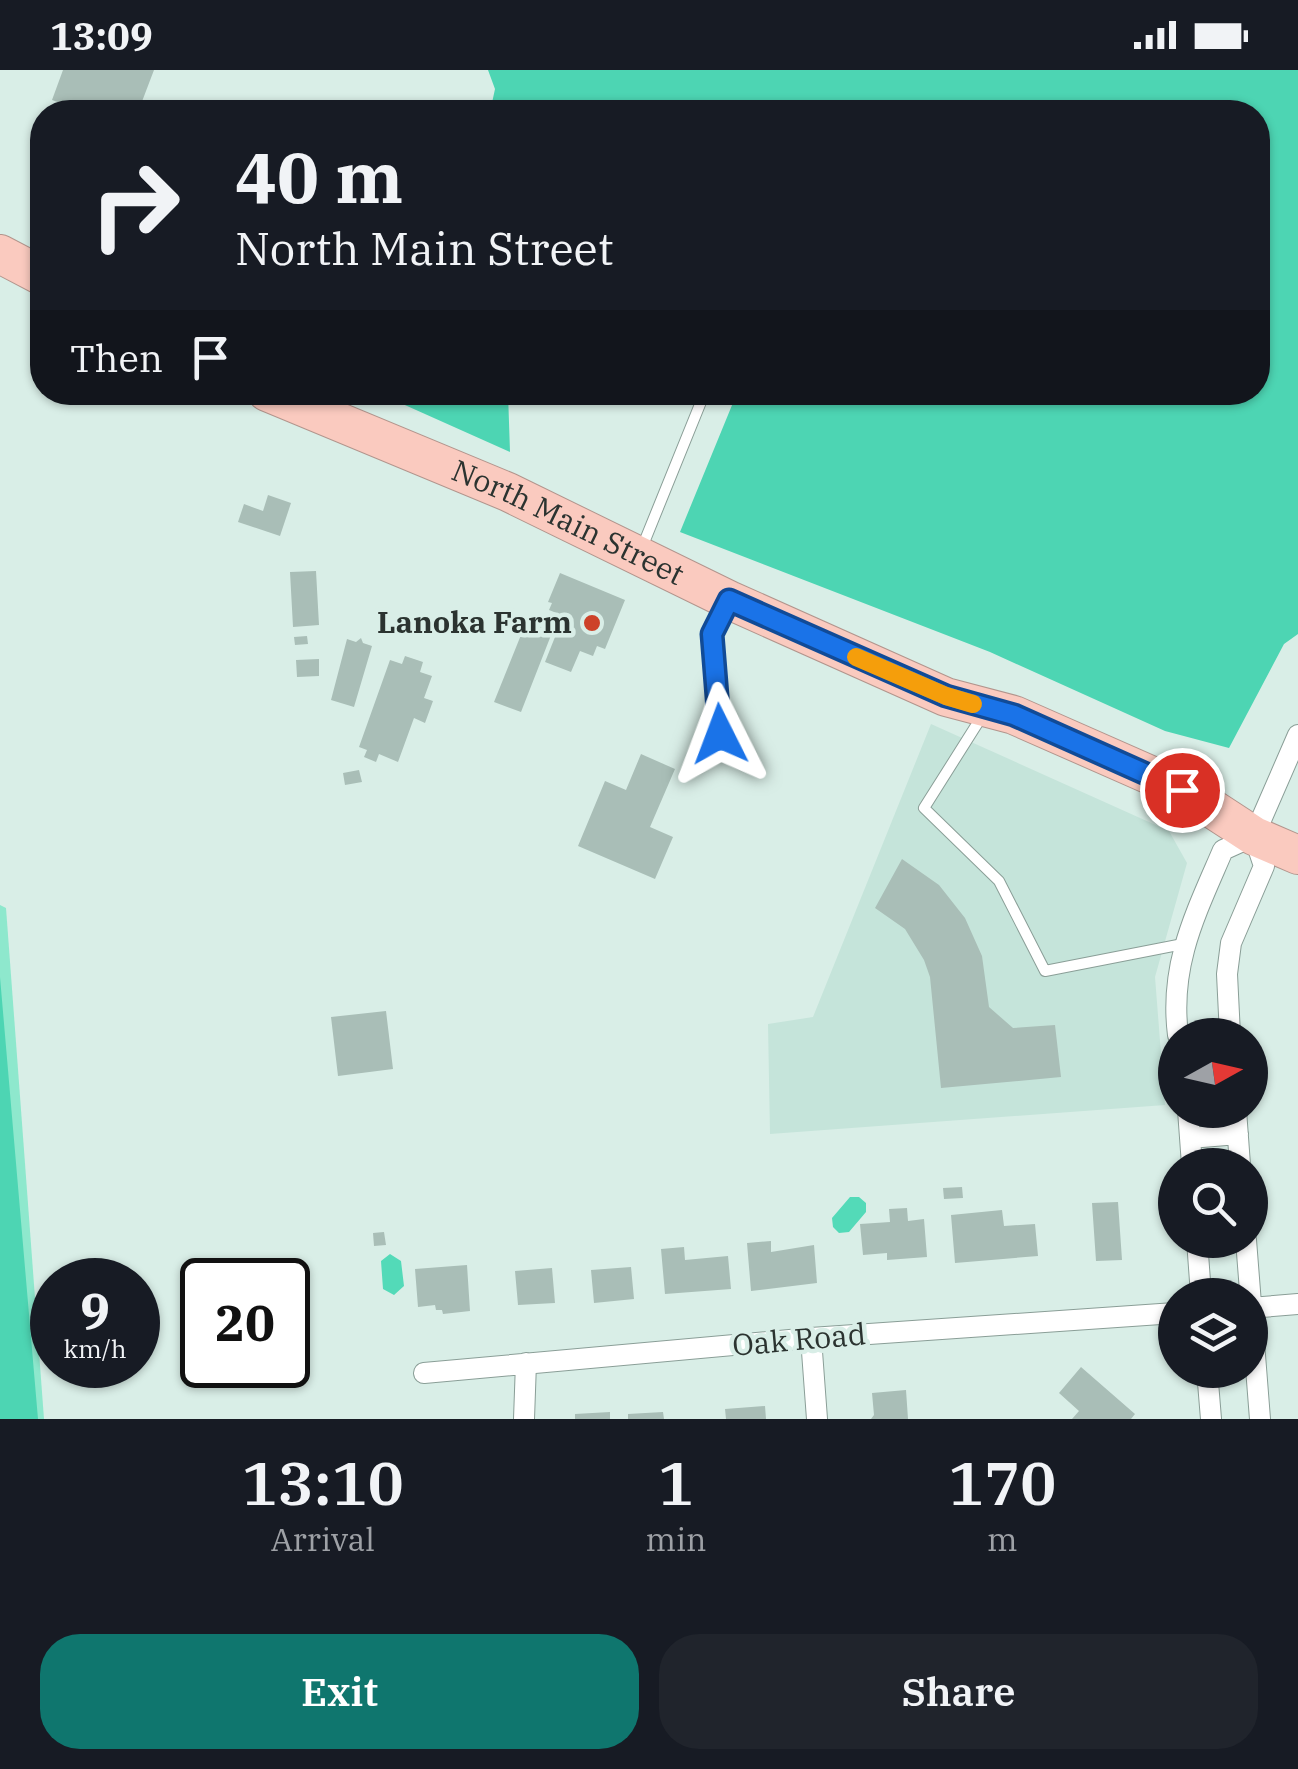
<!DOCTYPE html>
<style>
body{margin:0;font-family:"IBM Plex Serif",serif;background:#20242c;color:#f1f3f6;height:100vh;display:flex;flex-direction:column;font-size:38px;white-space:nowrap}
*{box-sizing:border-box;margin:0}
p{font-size:32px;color:#9ea1a6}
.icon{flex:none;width:55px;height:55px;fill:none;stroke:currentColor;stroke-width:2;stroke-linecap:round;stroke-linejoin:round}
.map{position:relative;height:1349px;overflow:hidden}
.sheet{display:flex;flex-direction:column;background:#171b24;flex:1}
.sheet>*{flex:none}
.guide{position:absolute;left:30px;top:30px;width:1240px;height:305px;border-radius:40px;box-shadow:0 2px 8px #0004;background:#171b24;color:#f1f3f6;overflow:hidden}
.needle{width:65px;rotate:82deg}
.fabs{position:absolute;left:1158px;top:948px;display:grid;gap:20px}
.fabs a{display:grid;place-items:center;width:110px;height:110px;border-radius:50%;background:#171b24;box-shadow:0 2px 8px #0004;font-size:50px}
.speed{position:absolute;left:30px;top:1188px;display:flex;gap:20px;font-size:50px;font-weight:700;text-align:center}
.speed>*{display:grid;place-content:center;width:130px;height:130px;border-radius:50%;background:#171b24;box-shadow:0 2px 8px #0004;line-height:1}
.speed small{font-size:25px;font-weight:400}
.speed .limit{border:5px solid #111;border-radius:15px;background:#fff;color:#111}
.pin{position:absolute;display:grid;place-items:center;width:85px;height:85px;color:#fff;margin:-42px;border:5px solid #fff;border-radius:50%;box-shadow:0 2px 10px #0007}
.me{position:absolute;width:110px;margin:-55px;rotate:357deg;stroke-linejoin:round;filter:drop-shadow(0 0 8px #0008)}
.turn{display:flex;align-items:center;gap:35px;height:210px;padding:0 40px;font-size:45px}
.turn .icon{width:130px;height:130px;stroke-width:2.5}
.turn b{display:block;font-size:70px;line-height:85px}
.then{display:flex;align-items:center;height:95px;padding:0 40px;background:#0003;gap:20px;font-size:38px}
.eta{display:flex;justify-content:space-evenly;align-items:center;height:170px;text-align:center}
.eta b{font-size:60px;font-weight:600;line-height:70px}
.cta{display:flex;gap:20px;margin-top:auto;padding:20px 40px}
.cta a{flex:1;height:115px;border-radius:40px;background:#0f766e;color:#fff;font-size:40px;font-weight:600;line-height:115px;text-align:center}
.cta a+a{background:#20242c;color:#f1f3f6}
.status{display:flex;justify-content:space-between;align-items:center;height:70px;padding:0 50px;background:#171b24;direction:ltr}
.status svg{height:28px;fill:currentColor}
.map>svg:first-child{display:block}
.built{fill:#c5e4da}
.green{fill:#8ee8cd}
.forest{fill:#4dd5b3}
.water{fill:#53dab8}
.building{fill:#a9beb7}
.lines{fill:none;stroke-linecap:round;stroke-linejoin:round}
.lane-casing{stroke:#8a9e97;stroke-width:12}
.street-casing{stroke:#8a9e97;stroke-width:22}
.highway-casing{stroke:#b2958d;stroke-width:40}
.lane{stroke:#fff;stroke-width:10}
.street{stroke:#fff;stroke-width:20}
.highway{stroke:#facabf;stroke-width:38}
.route-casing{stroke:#114b97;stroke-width:25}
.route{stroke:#1a73e8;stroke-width:18}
.slow{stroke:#f59e0b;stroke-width:18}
.poi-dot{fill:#cd4229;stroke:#d9eee7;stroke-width:4}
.labels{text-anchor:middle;stroke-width:9;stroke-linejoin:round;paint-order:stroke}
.street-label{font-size:30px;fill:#2b3330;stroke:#d9eee7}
.poi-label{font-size:30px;font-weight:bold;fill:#2b3330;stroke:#d9eee7;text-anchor:end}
</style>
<div class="status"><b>13:09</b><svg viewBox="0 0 49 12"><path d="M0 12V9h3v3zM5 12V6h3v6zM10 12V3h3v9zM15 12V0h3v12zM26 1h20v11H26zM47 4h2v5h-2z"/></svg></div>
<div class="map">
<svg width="1298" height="1349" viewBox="0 0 1298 1349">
<rect width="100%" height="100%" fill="#d9eee7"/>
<path class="built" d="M931,654L1169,761L1187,793L1155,907L1165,1035L770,1064L768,954L813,947Z"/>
<path class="green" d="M0,835L6,838L44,1349H0Z"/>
<path class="forest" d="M488,0H1298V564L1284,574L1229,678L1165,661L990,582L680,462L737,323L1258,322V42H490L495,19Z
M378,323H508L510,382Z
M0,907L38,1349H0Z"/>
<path class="water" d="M850,1127H859L866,1133V1142L849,1162L839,1163L833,1157L832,1148Z
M390,1184L401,1191L404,1216L394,1225L383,1219L381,1191Z"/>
<path class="building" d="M63,0H154L138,42H86L52,30Z
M268,425L291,433L280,466L238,452L244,434L263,441Z
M316,501L319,555L293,557L290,502Z
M560,503L625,530L605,579L597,576L593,586L580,581L571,602L545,592L559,557L565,560L569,548L549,540L552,533L548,532Z
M529,545L555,555L521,642L494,632Z
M307,566L308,574L295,575L294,567Z
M361,568L363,573L372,576L354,637L331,630L347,569L356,572Z
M405,586L423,592L420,602L432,606L424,628L433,631L425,653L414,648L398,692L379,684L376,692L364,687L367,680L359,677L390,590L402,594Z
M319,589V606L297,607L296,590Z
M641,684L675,699L650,757L673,767L655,809L578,776L605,711L626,720Z
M359,700L362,712L345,715L343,703Z
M902,789L939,815L965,848L982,886L989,937L1013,958L1055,955L1061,1007L941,1018L930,907L924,890L905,859L875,838Z
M386,941L393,999L338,1006L331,947Z
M962,1117L963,1128L944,1129L943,1118Z
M1118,1132L1122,1190L1096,1191L1092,1133Z
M907,1138L908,1151L924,1149L927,1187L887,1190V1183L863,1185L860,1154L890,1152L889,1139Z
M1002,1140L1004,1156L1035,1154L1038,1186L955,1193L951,1145Z
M384,1162L386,1175L374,1176L373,1163Z
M771,1171V1182L814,1175L817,1213L751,1221L747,1173Z
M684,1177L685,1190L728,1186L731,1219L665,1224L661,1179Z
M467,1195L470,1241L443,1244L442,1240H436L435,1235L418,1237L415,1199Z
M631,1197L634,1229L594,1233L591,1200Z
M552,1198L555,1233L518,1235L515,1201Z
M1081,1297L1135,1344L1131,1349H1072L1079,1341L1059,1323Z
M906,1320L908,1349H871L874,1345L872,1323Z
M765,1336L766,1349H726L725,1339Z
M610,1342V1349H575V1344Z
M663,1342L664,1349H628V1344Z"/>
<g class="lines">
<g class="lane-casing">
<path id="lane" d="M641,480L705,322
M984,643L924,738L999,811L1045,901L1183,874
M720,664L712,564L726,535"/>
</g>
<g class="street-casing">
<path id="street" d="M1178,965C1169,894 1196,843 1223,780L1254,766
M1230,965L1227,904L1231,873L1264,796L1254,766L1298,665
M1188,1040L1192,1095
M1236,1040L1240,1095
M1190,1068L1238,1064
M1197,1170L1201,1225
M1246,1170L1260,1349
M1250,1238L1298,1234
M811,1268L817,1349
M1207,1300L1211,1349
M424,1303L811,1268L1175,1243
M524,1349L526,1293"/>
</g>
<g class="highway-casing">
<g id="highway">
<path d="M0,184L42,206"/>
<path id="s1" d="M267,322L508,422L729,530L946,627L1014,645L1182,719L1254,766L1298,785"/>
</g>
</g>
<use href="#lane" class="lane"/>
<use href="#street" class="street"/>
<use href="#highway" class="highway"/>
</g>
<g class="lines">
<g class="route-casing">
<path id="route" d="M720,664L712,564L729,530L946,626L1014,645L1182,720"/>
</g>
<use href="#route" class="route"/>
<path class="slow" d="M856,587L946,626L973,634"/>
</g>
<circle class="poi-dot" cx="592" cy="553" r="10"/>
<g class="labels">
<g class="street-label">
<text dy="10" stroke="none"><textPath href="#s1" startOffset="328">North Main Street</textPath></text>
<text transform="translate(799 1270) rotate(-5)" y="10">Oak Road</text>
</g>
<g class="poi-label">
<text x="572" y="563">Lanoka Farm</text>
</g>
</g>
</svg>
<div class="fabs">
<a><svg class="needle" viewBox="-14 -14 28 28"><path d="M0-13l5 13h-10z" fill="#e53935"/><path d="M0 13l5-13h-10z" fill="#9ea1a6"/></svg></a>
<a><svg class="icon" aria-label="search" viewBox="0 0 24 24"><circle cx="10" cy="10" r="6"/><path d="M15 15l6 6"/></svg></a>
<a><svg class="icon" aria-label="layers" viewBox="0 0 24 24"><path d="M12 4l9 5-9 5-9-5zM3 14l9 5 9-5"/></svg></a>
</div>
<div class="speed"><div>9<small>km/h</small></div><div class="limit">20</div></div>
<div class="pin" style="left:1182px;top:720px;background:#d93025"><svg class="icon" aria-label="arrive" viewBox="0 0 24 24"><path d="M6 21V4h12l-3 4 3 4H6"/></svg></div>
<svg class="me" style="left:720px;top:664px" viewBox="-20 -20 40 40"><path d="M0-17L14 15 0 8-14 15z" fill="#1a73e8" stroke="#fff" stroke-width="4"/></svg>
<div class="guide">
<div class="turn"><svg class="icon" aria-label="right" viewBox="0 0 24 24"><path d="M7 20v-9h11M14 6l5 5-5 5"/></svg><div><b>40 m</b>North Main Street</div></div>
<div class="then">Then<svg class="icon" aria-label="arrive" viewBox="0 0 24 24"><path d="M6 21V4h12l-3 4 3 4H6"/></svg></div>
</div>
</div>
<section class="sheet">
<div class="eta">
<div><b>13:10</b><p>Arrival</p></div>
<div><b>1</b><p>min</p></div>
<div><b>170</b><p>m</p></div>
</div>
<div class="cta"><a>Exit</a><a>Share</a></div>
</section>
